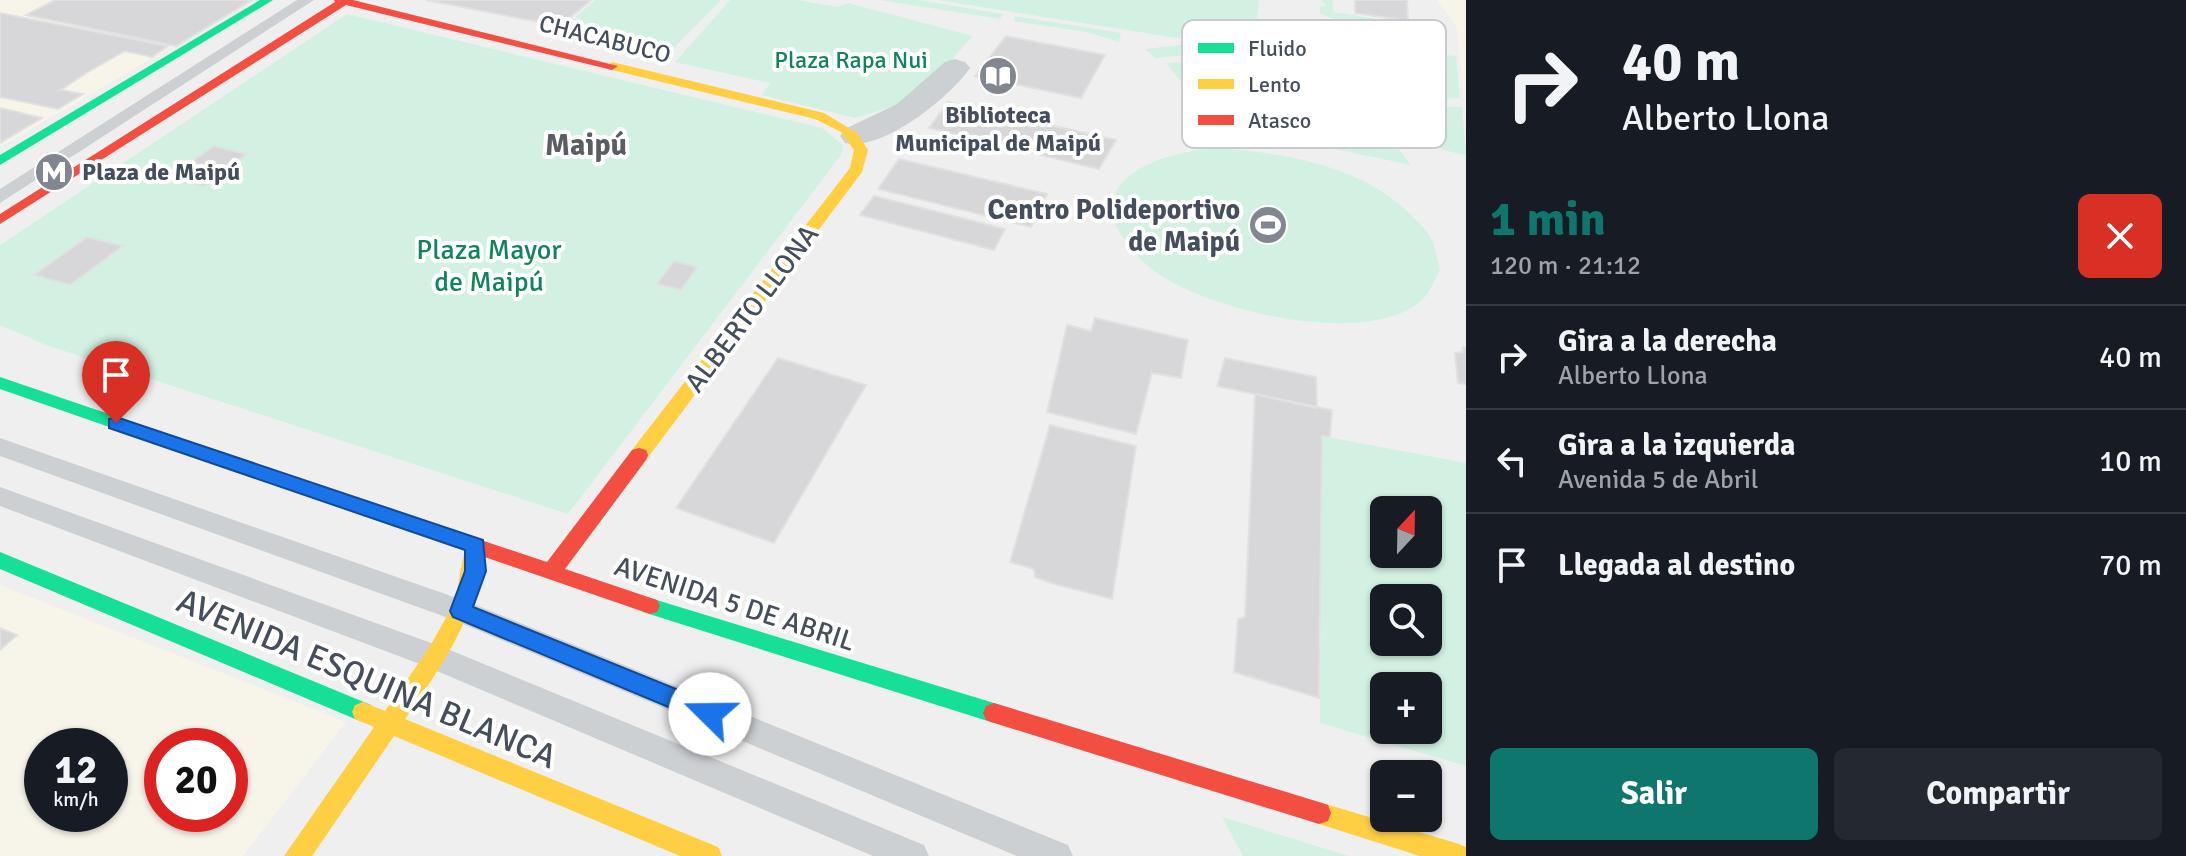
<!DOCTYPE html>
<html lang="es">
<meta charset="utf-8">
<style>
body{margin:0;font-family:Signika,sans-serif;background:#242831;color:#f1f3f6;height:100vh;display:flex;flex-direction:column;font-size:30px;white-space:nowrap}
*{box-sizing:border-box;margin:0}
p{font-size:26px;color:#9ea1a6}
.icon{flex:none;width:44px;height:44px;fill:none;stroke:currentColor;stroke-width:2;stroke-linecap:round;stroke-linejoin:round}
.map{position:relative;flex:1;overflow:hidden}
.panel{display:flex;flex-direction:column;background:#171b24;width:720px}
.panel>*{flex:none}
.banner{background:#171b24;color:#f1f3f6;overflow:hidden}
.needle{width:52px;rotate:22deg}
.tools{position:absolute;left:1370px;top:496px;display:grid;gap:16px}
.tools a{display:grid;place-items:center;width:72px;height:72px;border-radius:12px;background:#171b24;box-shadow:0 2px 6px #0004;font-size:40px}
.speed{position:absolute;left:24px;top:728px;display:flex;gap:16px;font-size:40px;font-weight:700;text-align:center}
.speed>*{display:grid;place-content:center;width:104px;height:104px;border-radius:50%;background:#171b24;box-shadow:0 2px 6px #0004;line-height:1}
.speed small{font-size:20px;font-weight:400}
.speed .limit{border:12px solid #d22;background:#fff;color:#111}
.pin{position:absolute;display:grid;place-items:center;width:68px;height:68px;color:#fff;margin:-82px -34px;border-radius:50% 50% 50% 0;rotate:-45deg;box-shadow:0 0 8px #0007}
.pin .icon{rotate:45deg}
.me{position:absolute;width:88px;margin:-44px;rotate:292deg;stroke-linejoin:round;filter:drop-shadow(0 0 6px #0008)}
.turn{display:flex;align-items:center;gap:28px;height:168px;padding:0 24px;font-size:36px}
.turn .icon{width:104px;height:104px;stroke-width:2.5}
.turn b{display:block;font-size:56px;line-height:68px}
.round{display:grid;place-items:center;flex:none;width:84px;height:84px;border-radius:12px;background:#242831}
.summary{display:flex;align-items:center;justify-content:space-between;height:136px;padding:0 24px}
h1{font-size:48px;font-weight:700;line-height:60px;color:#0f766e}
.action{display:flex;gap:16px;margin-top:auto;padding:16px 24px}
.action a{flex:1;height:92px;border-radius:12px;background:#0f766e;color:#fff;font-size:32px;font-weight:700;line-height:92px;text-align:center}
.action a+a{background:#242831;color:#f1f3f6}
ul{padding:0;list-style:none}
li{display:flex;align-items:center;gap:24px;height:104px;padding:0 24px;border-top:2px solid #363941}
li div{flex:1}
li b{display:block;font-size:30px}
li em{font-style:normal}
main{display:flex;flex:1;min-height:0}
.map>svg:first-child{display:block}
.commercial{fill:#f7f5ea;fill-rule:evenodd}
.green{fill:#d2f1e2;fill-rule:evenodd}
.building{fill:#d7d7d9;stroke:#e1e1e2;stroke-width:2}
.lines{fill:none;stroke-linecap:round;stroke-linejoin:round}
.lane{fill:#cdd0d3;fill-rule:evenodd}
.street{fill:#cdd0d3;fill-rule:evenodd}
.fast{fill:#16e098;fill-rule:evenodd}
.slow{fill:#ffcf43;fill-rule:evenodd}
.jam{fill:#f24e42;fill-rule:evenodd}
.route{fill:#1a73e8;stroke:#114b97;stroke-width:2}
.labels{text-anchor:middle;stroke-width:8;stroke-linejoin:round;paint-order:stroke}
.far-street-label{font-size:24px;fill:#454e5d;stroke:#fff}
.far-park-label{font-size:24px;fill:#10845b;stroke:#fff}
.far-poi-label{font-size:24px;font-weight:bold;fill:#454e5d;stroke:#fff}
.poi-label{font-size:28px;font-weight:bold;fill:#454e5d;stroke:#fff;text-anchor:end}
.park-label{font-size:28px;fill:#10845b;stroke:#fff}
.street-label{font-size:28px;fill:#454e5d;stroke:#fff}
.far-district-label{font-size:30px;font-weight:bold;fill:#5a5d64;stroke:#fff}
.near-street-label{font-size:34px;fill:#454e5d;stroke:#fff}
.key{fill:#fff;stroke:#c7cace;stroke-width:2}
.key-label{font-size:22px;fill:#454e5d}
</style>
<main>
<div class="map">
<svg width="1466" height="856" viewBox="0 0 1466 856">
<rect width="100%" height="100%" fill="#f0efef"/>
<path class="commercial" d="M0,0H252L0,147Z
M1437,0H1466V122L1457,28Z
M0,585L346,722L243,856H0ZM42,746H110V814H42ZM162,746H230V814H162Z"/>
<path class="green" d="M595,0H721L667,55L560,31Z
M730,0H797L838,7L848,3L973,36L916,99L855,118L762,95L770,83L675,62Z
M880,0H918L1003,14L1000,19Z
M938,0H1259L1253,50Z
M1321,0H1332L1333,12L1428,27V32L1375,37L1320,13V6H1327Z
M347,14L822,128L843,145L841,155L568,514L46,345L0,325V245Z
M1015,16L1121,33L1119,42L1087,32L1013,21Z
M1189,44L1231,51L1155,58L1145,49Z
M1408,51L1456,56L1460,99L1422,96L1424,72Z
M1249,59L1262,61L1254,67L1291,76L1247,71L1246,76L1261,79V83L1276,86V89L1181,82L1166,63Z
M1337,98L1384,101L1378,122L1411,165L1320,146L1324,140L1350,146L1323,137L1329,129L1344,132L1325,125L1330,117L1356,121L1322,111L1327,107L1357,112V109L1335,105Z
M1420,105L1462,107L1466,155C1427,148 1426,142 1420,105Z
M1217,148C1286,153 1368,166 1417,221C1422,226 1429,233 1432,240C1436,249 1437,260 1440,270C1435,278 1431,290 1425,297C1374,352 1198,310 1148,266C1067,193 1140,154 1217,148Z
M1322,436L1466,463V766L1320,723ZM1384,510H1428V554H1384ZM1384,598H1428V642H1384ZM1384,686H1428V730H1384Z
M1222,817L1349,856H1243Z"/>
<path class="building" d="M55,0H252L176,46L26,15Z
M426,0H591L560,26Z
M1355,0H1407L1408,21L1355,13Z
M0,13L168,46L152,57L125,51L88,72L61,90L83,94L58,109L0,97Z
M1006,36L1105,55L1081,98L975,76Z
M948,102L1116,140L1099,169L929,128Z
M0,108L9,110L42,118L0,143Z
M214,146L247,154L204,186L170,177Z
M899,159L1047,194L1031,227L878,189Z
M874,196L1005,229L994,250L860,215Z
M87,237L123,246L70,285L34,275Z
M674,261L697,267L681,290L657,284Z
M1095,318L1188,340L1181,378L1152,373L1136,434L1047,412L1067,325L1091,331Z
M1463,347L1466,348V384L1458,383L1455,353L1463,352Z
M778,358L866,385L774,543L676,508Z
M1225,358L1316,377L1317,408L1217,386Z
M1255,394L1332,410L1330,437L1322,436L1319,698L1234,672L1238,619L1245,617Z
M1050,425L1136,446L1112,599L1051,583L1035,577L1034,569L1010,562Z
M0,628L17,635L0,650Z"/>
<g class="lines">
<path class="lane" d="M297,0H314L0,203V189Z
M0,438L471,603L1068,845L1073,856H1017L451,619L0,456Z
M0,487L445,648L924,845L929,856H873L425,666L0,506Z"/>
<path class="street" d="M955,59L965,62L970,68C949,98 882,152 845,143L840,136L845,129L897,104L945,62Z"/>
<path class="fast" d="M260,0H273L0,165V155Z
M0,377L374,504L377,509L374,514H360L0,389Z
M0,552L371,705L374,712L371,719L363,722L355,719L0,569Z
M650,598L994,703L1002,706L1005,713L1002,720L994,723L643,612L640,606L643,600Z"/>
<path class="slow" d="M612,62L824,113L857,133L868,150L862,172L646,460H632L630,455L632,450L850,168L854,150L841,132L815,119L608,69L606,66Z
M476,538L483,541L486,546C478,613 443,665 405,719L718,847L722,856H680L394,736L312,856H284L374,727L355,719L352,712L355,705L363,702L385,711C410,675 437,641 454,600C461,582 460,558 469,541Z
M1319,802L1459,844L1466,847V856H1420L1319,824L1310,821L1307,813L1310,805Z"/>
<path class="jam" d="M334,0H353L618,66L612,70L346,5L0,224V214L335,2Z
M639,448L646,450L648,455L646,460L565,569L657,600L660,606L657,612L650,614L360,514L357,509L360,504L367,502L547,562L632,450Z
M994,703L1319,802L1328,805L1331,813L1328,821L1319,824L994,723L986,720L983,713L986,706Z"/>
</g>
<path class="route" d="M116,417L483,540L486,571L473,607L718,706L721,714L718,721L710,724L702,721L453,617L450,611L465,571V550L109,428V419Z"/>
<defs>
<g id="library-disc" transform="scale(2)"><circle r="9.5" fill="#818690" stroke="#fff"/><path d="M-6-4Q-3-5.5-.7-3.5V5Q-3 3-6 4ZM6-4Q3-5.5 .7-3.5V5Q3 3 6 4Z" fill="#fff"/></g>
<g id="metro-disc" transform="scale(2)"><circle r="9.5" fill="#818690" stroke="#fff"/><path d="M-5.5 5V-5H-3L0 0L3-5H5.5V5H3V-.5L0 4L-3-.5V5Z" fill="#fff"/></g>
<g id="stadium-disc" transform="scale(2)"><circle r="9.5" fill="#818690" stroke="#fff"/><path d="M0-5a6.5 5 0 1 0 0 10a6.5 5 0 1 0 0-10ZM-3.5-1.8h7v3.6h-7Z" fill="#fff"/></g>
</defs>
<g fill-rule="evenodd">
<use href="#library-disc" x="998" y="76"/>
<use href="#metro-disc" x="54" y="172"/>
<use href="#stadium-disc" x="1268" y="225"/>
</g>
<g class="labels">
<g class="far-street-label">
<text transform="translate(605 39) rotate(14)" y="8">CHACABUCO</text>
</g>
<g class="far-park-label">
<text x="851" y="68">Plaza Rapa Nui</text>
</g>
<g class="far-poi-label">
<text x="998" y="123">Biblioteca<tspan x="998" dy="28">Municipal de Maipú</tspan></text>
<text x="82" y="180" text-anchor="start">Plaza de Maipú</text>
</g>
<g class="poi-label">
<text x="1240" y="219">Centro Polideportivo<tspan x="1240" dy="32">de Maipú</tspan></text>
</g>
<g class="park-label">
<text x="489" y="259">Plaza Mayor<tspan x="489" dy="32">de Maipú</tspan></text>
</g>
<g class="street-label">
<text transform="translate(751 308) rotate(-53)" y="10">ALBERTO LLONA</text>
<text transform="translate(735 603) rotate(18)" y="10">AVENIDA 5 DE ABRIL</text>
</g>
<g class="far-district-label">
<text x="586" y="155">Maipú</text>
</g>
<g class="near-street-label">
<text transform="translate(367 678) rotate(23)" y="12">AVENIDA ESQUINA BLANCA</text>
</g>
</g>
<rect x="1182" y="20" width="264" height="128" rx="12" class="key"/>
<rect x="1198" y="43" width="36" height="10" fill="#16e098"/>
<rect x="1198" y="79" width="36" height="10" fill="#ffcf43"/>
<rect x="1198" y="115" width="36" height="10" fill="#f24e42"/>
<g class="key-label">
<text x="1248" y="56">Fluido</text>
<text x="1248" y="92">Lento</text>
<text x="1248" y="128">Atasco</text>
</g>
</svg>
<div class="tools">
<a><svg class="needle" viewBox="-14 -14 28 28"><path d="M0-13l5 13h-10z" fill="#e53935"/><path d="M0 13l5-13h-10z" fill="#9ea1a6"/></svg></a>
<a><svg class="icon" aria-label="search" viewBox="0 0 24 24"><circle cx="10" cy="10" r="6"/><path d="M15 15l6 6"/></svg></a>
<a>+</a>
<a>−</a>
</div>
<div class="speed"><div>12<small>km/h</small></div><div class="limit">20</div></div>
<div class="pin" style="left:116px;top:423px;background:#d93025"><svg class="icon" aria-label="arrive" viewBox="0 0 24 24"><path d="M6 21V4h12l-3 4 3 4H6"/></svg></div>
<svg class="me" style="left:710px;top:714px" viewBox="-20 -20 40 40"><circle r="19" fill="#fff"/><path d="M0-13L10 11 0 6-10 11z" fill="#1a73e8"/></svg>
</div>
<section class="panel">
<div class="banner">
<div class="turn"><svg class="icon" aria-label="right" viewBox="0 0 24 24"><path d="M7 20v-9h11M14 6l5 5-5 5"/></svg><div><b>40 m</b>Alberto Llona</div></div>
</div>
<div class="summary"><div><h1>1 min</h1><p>120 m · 21:12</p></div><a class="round" style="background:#d93025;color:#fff"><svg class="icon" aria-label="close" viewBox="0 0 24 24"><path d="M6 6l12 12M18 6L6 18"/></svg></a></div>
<ul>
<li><svg class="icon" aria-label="right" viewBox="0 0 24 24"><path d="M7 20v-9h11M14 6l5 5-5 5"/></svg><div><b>Gira a la derecha</b><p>Alberto Llona</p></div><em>40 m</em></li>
<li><svg class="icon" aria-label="left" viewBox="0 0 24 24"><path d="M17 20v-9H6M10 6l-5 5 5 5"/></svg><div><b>Gira a la izquierda</b><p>Avenida 5 de Abril</p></div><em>10 m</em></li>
<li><svg class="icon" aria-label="arrive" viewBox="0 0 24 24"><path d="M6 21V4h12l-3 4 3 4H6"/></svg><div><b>Llegada al destino</b></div><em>70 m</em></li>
</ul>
<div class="action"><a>Salir</a><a>Compartir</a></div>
</section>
</main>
